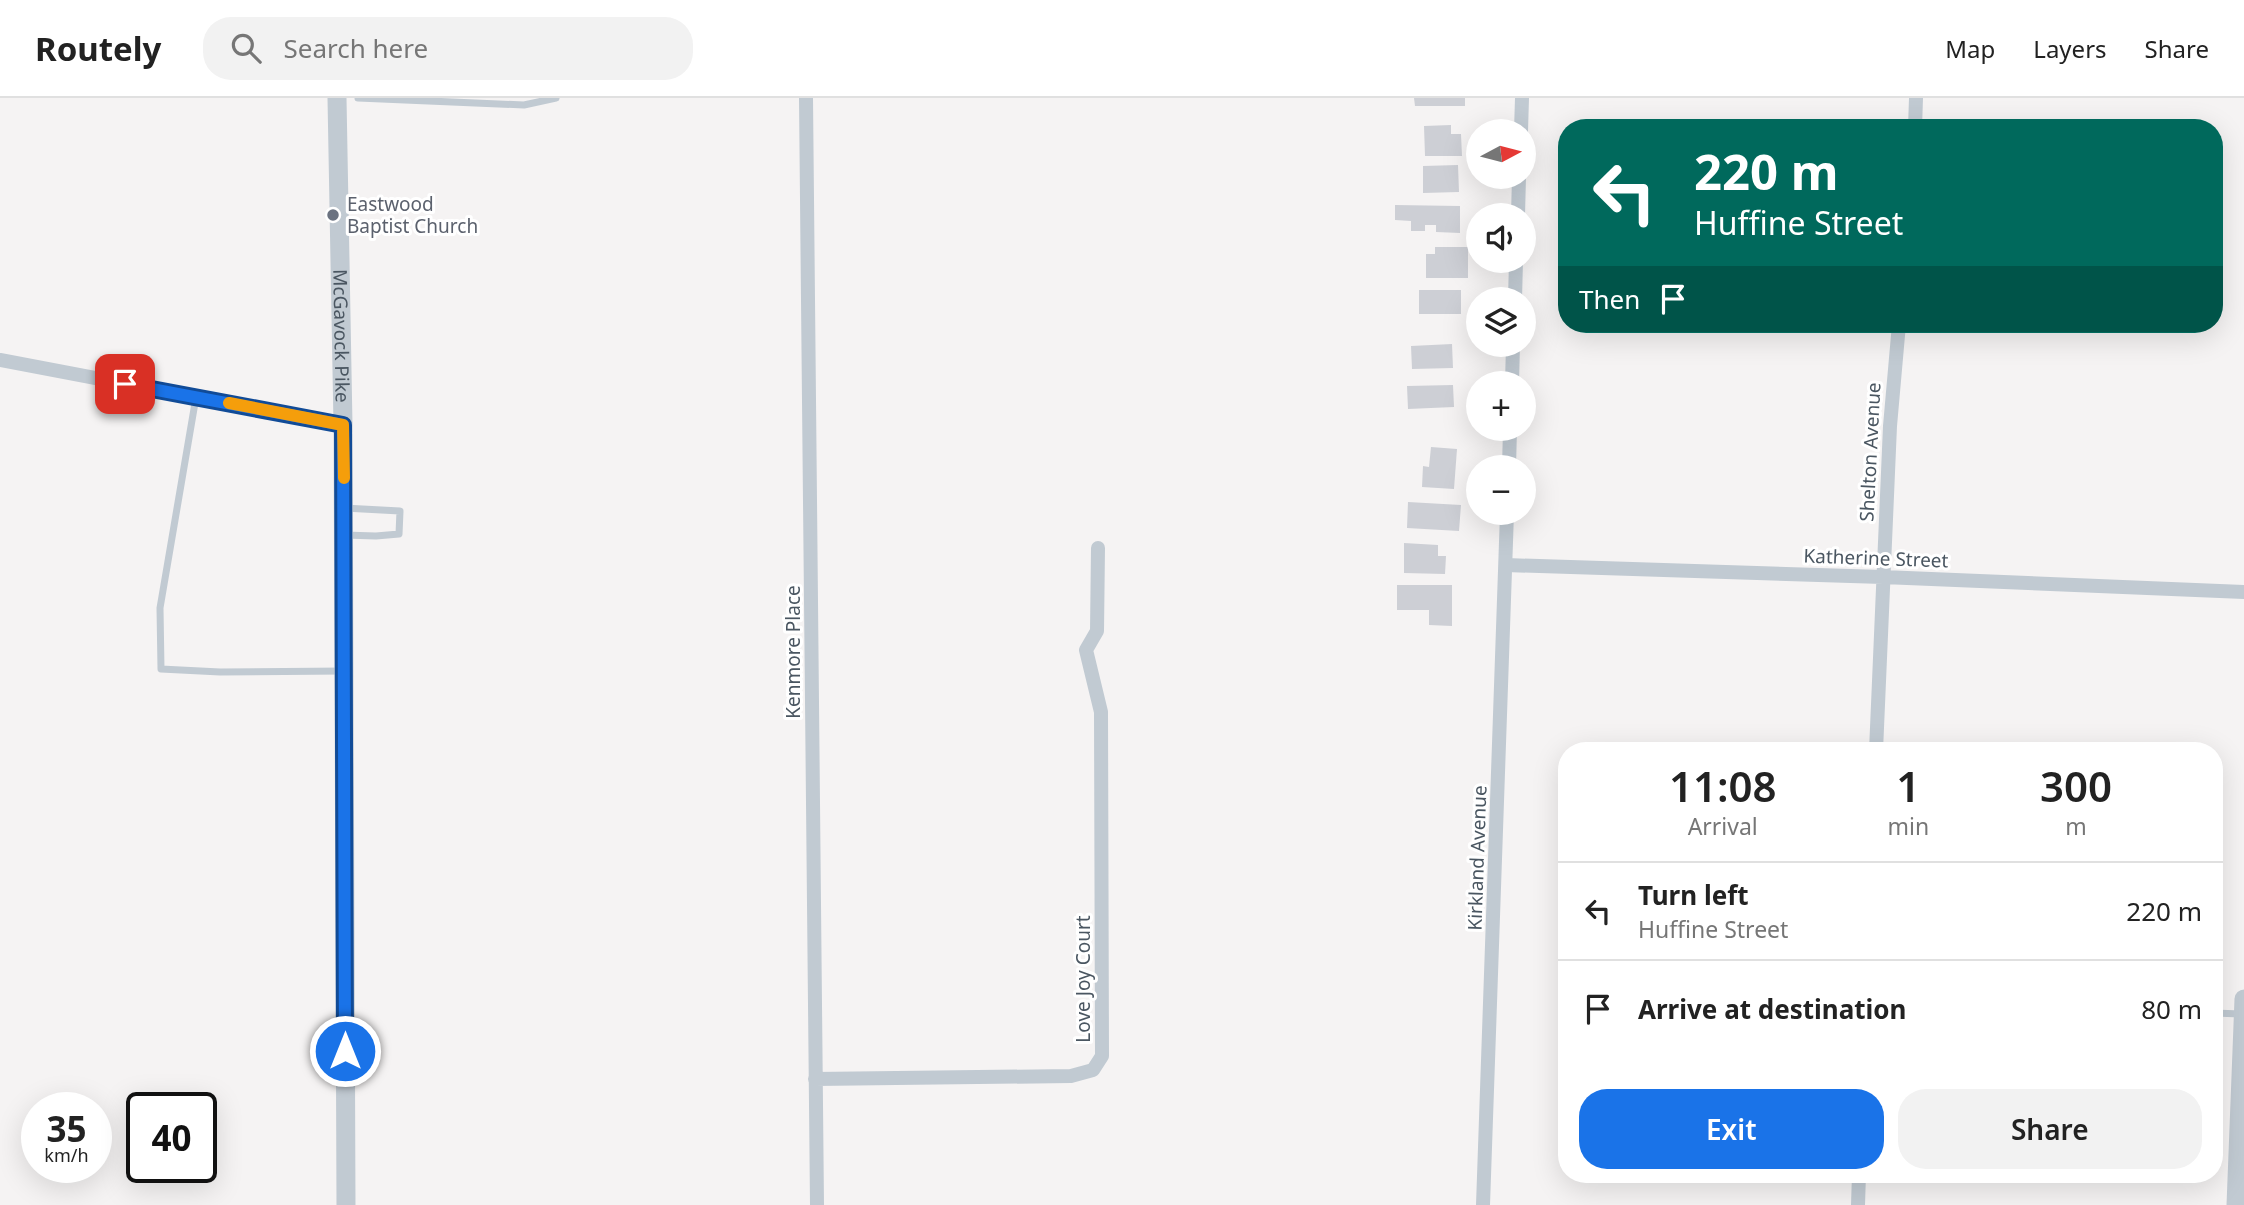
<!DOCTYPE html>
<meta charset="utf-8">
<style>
body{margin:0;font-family:"Noto Sans",sans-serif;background:#f2f2f2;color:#222;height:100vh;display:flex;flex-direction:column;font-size:26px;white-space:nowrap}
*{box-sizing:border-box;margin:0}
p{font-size:23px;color:#767676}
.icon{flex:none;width:38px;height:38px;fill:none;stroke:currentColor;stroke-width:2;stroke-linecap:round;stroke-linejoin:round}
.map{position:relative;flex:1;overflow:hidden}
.panel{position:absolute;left:1558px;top:644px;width:665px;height:441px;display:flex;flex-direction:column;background:#fff;border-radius:28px;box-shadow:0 7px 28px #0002}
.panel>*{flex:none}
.banner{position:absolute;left:1558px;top:21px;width:665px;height:214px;border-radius:28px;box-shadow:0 7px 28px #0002;background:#00695c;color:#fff;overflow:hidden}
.needle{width:46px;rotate:83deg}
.fabs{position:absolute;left:1466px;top:21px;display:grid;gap:14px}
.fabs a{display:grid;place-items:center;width:70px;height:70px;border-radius:50%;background:#fff;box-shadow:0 7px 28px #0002;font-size:35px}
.speed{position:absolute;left:21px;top:994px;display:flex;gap:14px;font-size:35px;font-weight:700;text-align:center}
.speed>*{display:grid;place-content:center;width:91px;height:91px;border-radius:50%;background:#fff;box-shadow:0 7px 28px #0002;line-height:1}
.speed small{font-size:18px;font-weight:400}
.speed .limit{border:4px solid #111;border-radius:10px;background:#fff;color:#111}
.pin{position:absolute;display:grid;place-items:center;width:60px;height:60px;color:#fff;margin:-30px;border-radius:14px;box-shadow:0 4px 10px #0006}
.me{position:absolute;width:77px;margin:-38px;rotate:0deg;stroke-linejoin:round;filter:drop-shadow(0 0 5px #0008)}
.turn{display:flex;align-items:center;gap:24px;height:147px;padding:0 21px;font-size:32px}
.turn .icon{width:91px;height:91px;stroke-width:2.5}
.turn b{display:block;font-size:49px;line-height:60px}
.then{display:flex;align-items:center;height:66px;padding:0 21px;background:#0003;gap:14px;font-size:26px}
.eta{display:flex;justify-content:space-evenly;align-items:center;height:119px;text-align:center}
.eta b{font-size:42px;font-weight:600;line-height:49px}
.primary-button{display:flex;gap:14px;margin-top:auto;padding:14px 21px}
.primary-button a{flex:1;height:80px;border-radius:28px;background:#1a73e8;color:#fff;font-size:28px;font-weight:600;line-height:80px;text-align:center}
.primary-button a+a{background:#f2f2f2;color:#222}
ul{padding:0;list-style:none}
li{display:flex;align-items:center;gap:21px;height:98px;padding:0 21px;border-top:2px solid #e0e0e0}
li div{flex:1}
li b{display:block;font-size:26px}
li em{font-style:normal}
header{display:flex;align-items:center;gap:42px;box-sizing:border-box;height:98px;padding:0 35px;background:#fff;border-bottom:2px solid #e0e0e0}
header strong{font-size:33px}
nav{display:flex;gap:38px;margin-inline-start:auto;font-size:24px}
.search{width:490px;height:63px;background:#f2f2f2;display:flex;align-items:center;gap:18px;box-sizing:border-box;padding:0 24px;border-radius:28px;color:#767676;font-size:26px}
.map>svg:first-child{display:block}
.building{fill:#cdcfd5}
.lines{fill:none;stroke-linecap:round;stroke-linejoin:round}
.service{stroke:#c1cad2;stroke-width:7}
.minor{stroke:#c1cad2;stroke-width:14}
.tertiary{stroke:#c1cad2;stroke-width:19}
.route-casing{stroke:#114b97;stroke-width:18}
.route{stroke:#1a73e8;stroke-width:12}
.slow{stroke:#f59e0b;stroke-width:12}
.worship-dot{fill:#6b7280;stroke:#fff;stroke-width:2.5}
.labels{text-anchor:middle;stroke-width:6;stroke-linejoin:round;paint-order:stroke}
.worship-label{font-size:19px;fill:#5b616d;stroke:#fff;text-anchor:start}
.street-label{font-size:19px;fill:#4a5661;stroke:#fff}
</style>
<header>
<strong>Routely</strong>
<div class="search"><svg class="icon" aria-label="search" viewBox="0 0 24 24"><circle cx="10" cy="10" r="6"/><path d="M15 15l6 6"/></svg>Search here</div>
<nav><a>Map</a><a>Layers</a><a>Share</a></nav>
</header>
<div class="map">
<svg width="2244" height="1107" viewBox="0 0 2244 1107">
<rect width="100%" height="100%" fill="#f5f3f3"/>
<path class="building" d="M1414,0H1465V8H1415Z
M1451,27V36H1461L1462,58H1425L1424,28Z
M1458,67L1459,94L1423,95V68Z
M1395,107L1460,108V135L1436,134V127H1425V133H1411V123L1395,122Z
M1435,149H1468V180H1426V156H1435Z
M1419,192H1461V216H1419Z
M1452,246L1453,270L1412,271L1411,248Z
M1453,287L1454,309L1408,311L1407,288Z
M1431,349L1457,351L1454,391L1422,389L1423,368L1429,369Z
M1408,404L1461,407L1459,433L1407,430Z
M1404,445L1438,447V458H1446L1445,476L1404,475Z
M1397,487H1452V528L1429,527V512H1397Z"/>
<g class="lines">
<path class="service" d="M358,0L524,7L556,0
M196,299L160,510L161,571L220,574L344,573
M344,410L400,413L399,436L376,438L344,437
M2214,915L2241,916"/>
<path class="minor" d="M806,0L817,1107
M1915,30L1916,0
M1521,33L1522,0
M1518,117L1519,79
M1515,201L1516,163
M0,262L343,327
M1512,285L1513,247
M1509,369L1510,331
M1506,467L1883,479L2244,494
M1876,653L1890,328L1899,226
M815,981L1071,978L1093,972L1102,958L1101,614L1086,552L1097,533L1098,450
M1483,1107L1507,415
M1858,1107L1859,1076"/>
<g class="tertiary">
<path id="s1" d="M337,0L343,327L346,1107"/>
<path d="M2236,1107L2244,901"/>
</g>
</g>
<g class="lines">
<g class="route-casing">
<path id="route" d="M125,286L343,327L345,953"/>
</g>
<use href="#route" class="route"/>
<path class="slow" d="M229,305L343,327L344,380"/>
</g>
<circle class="worship-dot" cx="333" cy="117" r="7"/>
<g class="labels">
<g class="worship-label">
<text x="347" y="113">Eastwood<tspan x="347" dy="22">Baptist Church</tspan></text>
</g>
<g class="street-label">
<text dy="7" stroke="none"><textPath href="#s1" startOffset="238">McGavock Pike</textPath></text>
<text transform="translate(1870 354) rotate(-87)" y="7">Shelton Avenue</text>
<text transform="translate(1876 460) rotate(2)" y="7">Katherine Street</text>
<text transform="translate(793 554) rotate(-90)" y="7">Kenmore Place</text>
<text transform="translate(1477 760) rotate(-88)" y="7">Kirkland Avenue</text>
<text transform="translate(1083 881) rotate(-90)" y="7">Love Joy Court</text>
</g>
</g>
</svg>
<div class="fabs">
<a><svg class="needle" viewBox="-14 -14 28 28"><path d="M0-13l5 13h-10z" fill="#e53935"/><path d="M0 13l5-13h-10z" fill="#767676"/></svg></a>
<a><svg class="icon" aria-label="sound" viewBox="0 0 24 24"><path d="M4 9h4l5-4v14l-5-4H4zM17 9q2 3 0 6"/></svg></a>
<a><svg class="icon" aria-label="layers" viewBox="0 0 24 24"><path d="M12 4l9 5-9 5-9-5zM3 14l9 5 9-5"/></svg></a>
<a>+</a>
<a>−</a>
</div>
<div class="speed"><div>35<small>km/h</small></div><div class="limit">40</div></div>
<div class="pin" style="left:125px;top:286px;background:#d93025"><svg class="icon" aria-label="arrive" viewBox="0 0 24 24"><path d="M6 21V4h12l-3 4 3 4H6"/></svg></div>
<svg class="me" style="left:345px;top:953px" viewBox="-20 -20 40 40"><circle r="17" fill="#1a73e8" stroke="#fff" stroke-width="3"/><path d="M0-11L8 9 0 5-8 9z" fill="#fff"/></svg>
<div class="banner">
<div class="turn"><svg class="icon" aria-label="left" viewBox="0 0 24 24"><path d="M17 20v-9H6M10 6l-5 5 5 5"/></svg><div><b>220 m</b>Huffine Street</div></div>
<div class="then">Then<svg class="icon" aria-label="arrive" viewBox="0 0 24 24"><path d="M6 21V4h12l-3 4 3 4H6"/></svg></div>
</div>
<section class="panel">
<div class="eta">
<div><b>11:08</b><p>Arrival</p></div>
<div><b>1</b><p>min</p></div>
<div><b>300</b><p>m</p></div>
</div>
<ul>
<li><svg class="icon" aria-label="left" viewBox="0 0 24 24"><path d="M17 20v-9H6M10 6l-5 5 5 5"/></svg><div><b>Turn left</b><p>Huffine Street</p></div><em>220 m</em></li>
<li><svg class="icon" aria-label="arrive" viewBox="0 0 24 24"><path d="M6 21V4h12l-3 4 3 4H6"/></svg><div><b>Arrive at destination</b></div><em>80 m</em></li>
</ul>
<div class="primary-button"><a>Exit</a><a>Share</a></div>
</section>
</div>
